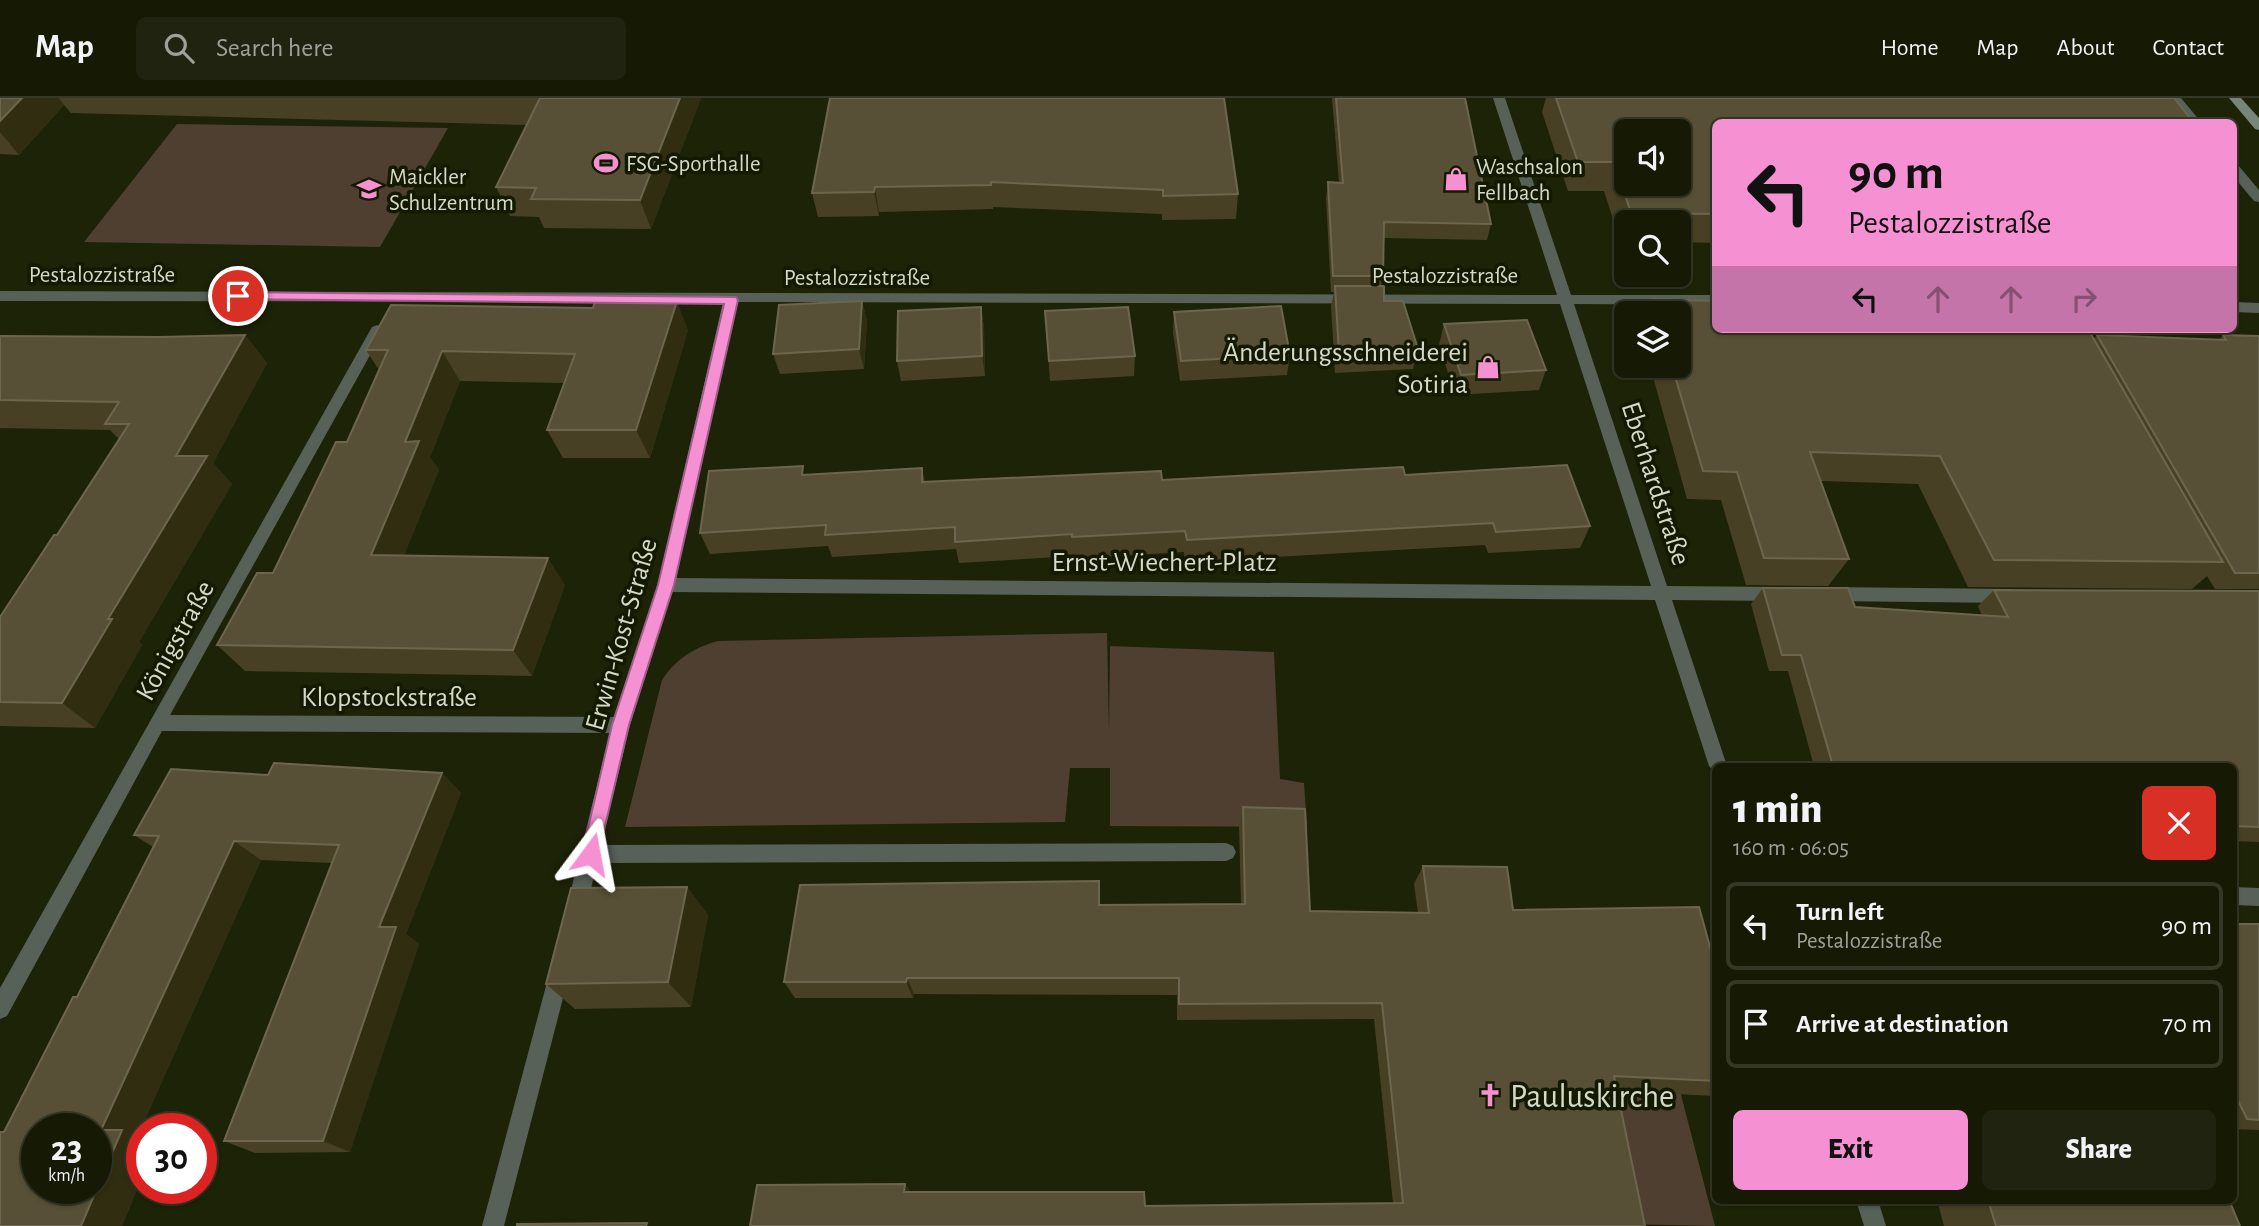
<!DOCTYPE html>
<meta charset="utf-8">
<style>
body{margin:0;font-family:"Alegreya Sans",sans-serif;background:#1f230f;color:#f1f3f6;height:100vh;display:flex;flex-direction:column;font-size:26px;white-space:nowrap}
*{box-sizing:border-box;margin:0}
p{font-size:23px;color:#9ea19a}
.icon{flex:none;width:38px;height:38px;fill:none;stroke:currentColor;stroke-width:2;stroke-linecap:round;stroke-linejoin:round}
.map{position:relative;flex:1;overflow:hidden}
.drawer{position:absolute;left:1712px;top:665px;width:525px;height:441px;display:flex;flex-direction:column;background:#161a05;border-radius:10px;box-shadow:0 2px 5px #0004,0 0 0 2px #353827}
.drawer>*{flex:none}
.hud{position:absolute;left:1712px;top:21px;width:525px;height:214px;border-radius:10px;box-shadow:0 2px 5px #0004,0 0 0 2px #353827;background:#f591d3;color:#111;overflow:hidden}
.controls{position:absolute;left:1614px;top:21px;display:grid;gap:14px}
.controls a{display:grid;place-items:center;width:77px;height:77px;border-radius:10px;background:#161a05;box-shadow:0 2px 5px #0004,0 0 0 2px #353827;font-size:35px}
.speed{position:absolute;left:21px;top:1015px;display:flex;gap:14px;font-size:35px;font-weight:700;text-align:center}
.speed>*{display:grid;place-content:center;width:91px;height:91px;border-radius:50%;background:#161a05;box-shadow:0 2px 5px #0004,0 0 0 2px #353827;line-height:1}
.speed small{font-size:18px;font-weight:400}
.speed .limit{border:10px solid #d22;background:#fff;color:#111}
.pin{position:absolute;display:grid;place-items:center;width:60px;height:60px;color:#fff;margin:-30px;border:4px solid #fff;border-radius:50%;box-shadow:0 2px 7px #0007}
.me{position:absolute;width:77px;margin:-38px;rotate:13deg;stroke-linejoin:round;filter:drop-shadow(0 0 5px #0008)}
.turn{display:flex;align-items:center;gap:24px;height:147px;padding:0 21px;font-size:32px}
.turn .icon{width:91px;height:91px;stroke-width:2.5}
.turn b{display:block;font-size:49px;line-height:60px}
.lanes{display:flex;align-items:center;height:66px;padding:0 21px;background:#0003;justify-content:center;gap:35px;direction:ltr}
.lanes .off{opacity:.35}
.round{display:grid;place-items:center;flex:none;width:74px;height:74px;border-radius:10px;background:#1f230f}
.overview{display:flex;align-items:center;justify-content:space-between;height:119px;padding:0 21px}
h1{font-size:42px;font-weight:800;line-height:52px}
.primary-button{display:flex;gap:14px;margin-top:auto;padding:14px 21px}
.primary-button a{flex:1;height:80px;border-radius:10px;background:#f591d3;color:#111;font-size:28px;font-weight:800;line-height:80px;text-align:center}
.primary-button a+a{background:#1f230f;color:#f1f3f6}
ul{padding:0;list-style:none}
li{display:flex;align-items:center;gap:21px;height:88px;margin:0 14px 10px;padding:0 7px;border:4px solid #353827;border-radius:10px}
li div{flex:1}
li b{display:block;font-size:26px}
li em{font-style:normal}
header{display:flex;align-items:center;gap:42px;box-sizing:border-box;height:98px;padding:0 35px;background:#161a05;border-bottom:2px solid #353827}
header strong{font-size:33px}
nav{display:flex;gap:38px;margin-inline-start:auto;font-size:24px}
.search{width:490px;height:63px;background:#1f230f;display:flex;align-items:center;gap:18px;box-sizing:border-box;padding:0 24px;border-radius:10px;color:#9ea19a;font-size:26px}
.map>svg:first-child{display:block}
.green{fill:#4e3f31}
.lines{fill:none;stroke-linecap:round;stroke-linejoin:round}
.street{fill:#576158;fill-rule:evenodd}
.secondary{fill:#768678;fill-rule:evenodd}
.wall{fill:#484024}
.shaded-wall{fill:#302d11}
.building{fill:#575036;stroke:#6b664d;stroke-width:2;fill-rule:evenodd}
.route{fill:#f591d3;stroke:#9f5e89;stroke-width:2}
.labels{text-anchor:middle;stroke-width:7;stroke-linejoin:round;paint-order:stroke}
.far-poi-label{font-size:23px;fill:#d5d9c9;stroke:#141901;text-anchor:start}
.far-street-label{font-size:23px;fill:#d5d9c9;stroke:#141901}
.poi-label{font-size:28px;fill:#d5d9c9;stroke:#141901;text-anchor:end}
.street-label{font-size:28px;fill:#d5d9c9;stroke:#141901}
.near-poi-label{font-size:33px;fill:#d5d9c9;stroke:#141901;text-anchor:start}
</style>
<header>
<strong>Map</strong>
<div class="search"><svg class="icon" aria-label="search" viewBox="0 0 24 24"><circle cx="10" cy="10" r="6"/><path d="M15 15l6 6"/></svg>Search here</div>
<nav><a>Home</a><a>Map</a><a>About</a><a>Contact</a></nav>
</header>
<div class="map">
<svg width="2259" height="1128" viewBox="0 0 2259 1128">
<rect width="100%" height="100%" fill="#1d2307"/>
<path class="green" d="M177,26L448,30L380,149L84,144Z
M1107,535L1109,633L1110,548L1274,554L1280,681L1304,685L1307,729L1110,728V670H1070L1065,724L625,729L662,582C676,561 693,550 718,543Z
M1637,827L1715,1128L1625,1126L1602,868Z"/>
<g class="lines">
<path class="street" d="M1493,0H1505L1571,197H1715V207L1574,206L1667,488L1783,489L1789,491L1791,496L1789,501L1783,503L1672,502L1727,668H1715V675L1709,668L1655,502L672,494L630,627L601,747L1226,745L1233,748L1236,754L1233,760L1226,763L597,765L586,812L583,819L576,821L569,819L566,812L610,635L162,633L7,918L0,921V890L372,229L377,227L384,232L170,617L614,619L658,487L723,204L0,203V193L1557,197ZM737,204L1560,206L1651,488L676,480Z
M2168,0H2181L2201,24H2189Z
M2233,66L2238,67L2259,92V104L2254,103L2233,78Z
M2233,204L2259,205V215L2233,214Z
M1828,489L2010,491L2016,493L2018,498L2016,503L2010,505L1828,503L1822,501L1820,496L1822,491Z
M2233,789L2259,790V808L2233,807Z
M560,863L567,866L570,873L504,1128H482L550,873L553,866Z
M1856,1102H1878L1886,1128H1864Z"/>
<path class="secondary" d="M2229,0H2241L2259,20V32L2255,31Z"/>
</g>
<path class="wall" d="M0,0H701L651,131L544,130L539,119L510,118L496,89L527,27L71,15L64,7L19,57L0,56Z
M830,0L1238,96L1236,121L1162,122V116L993,109V111L879,114V118L818,119L812,95Z
M1332,0H1465L1491,126L1487,142L1384,140L1383,178L1381,188L1384,203L1418,251L1413,271L1335,275L1331,208L1334,194H1331L1326,100L1328,84H1339Z
M1546,0H2174L1715,24V145L1678,144V124H1626V144L1620,143L1604,93H1568L1542,14Z
M1653,201L1715,231L2094,241L2097,237L2219,242L2223,237L2259,238V491H2215L2207,478L2192,491L1968,489L1918,386L1821,383L1849,461L1828,488L1746,487L1721,402L1687,401L1650,268H1678V215H1647Z
M862,203L867,223L864,271L780,276L773,256Z
M981,209L984,229L985,278L901,283L897,263Z
M1045,213L1135,258L1134,278L1050,283Z
M1174,214L1290,257L1287,277L1180,283L1173,234Z
M1444,226L1546,272L1539,292L1455,297L1439,247Z
M688,232L650,360H563L547,332L565,285L460,283L430,359L439,372L404,457L565,487L532,578L245,573L217,547L273,475L347,344L379,272L366,252Z
M245,237L267,265L213,365L232,386L139,544L142,547L95,630L0,628V519L57,437L119,341L110,332L0,330V238L160,239Z
M922,370L925,384L1162,382L1405,377L1590,428L1580,450L1488,455L1485,447L1185,464L1184,454L1073,461V458L959,465L956,451L832,459L828,448L710,456L700,435L806,377Z
M1763,490L1855,509L1982,518L1978,508L1994,492L2259,493V744L2233,743V668H1814L1788,573H1769L1751,506Z
M442,675L461,695L406,836L419,846L350,1054L255,1055L224,1043L332,765L261,762L138,1037L142,1039V1079L122,1128H0L4,1034L77,899L153,749L134,737L268,677Z
M1243,709L1310,813L1418,815L1414,786L1423,768L1513,812L1715,867V998L1617,993L1645,1128H750L905,1086L911,1094L1145,1108L1393,1105L1374,921L1177,922V897L914,896L913,900H795L784,884L1100,807L1241,806L1239,729Z
M687,789L708,817L691,909L575,911L546,886Z
M2233,826H2259V1032L2233,1031Z
M1937,1102H2229L2240,1128H1944Z"/>
<path class="shaded-wall" d="M22,0H59L64,7L19,57L0,34V23Z
M680,0H701L651,131L640,102Z
M875,89L879,114V118L874,94Z
M677,203L688,232L650,360L636,332Z
M862,203L867,223L864,271L859,251Z
M981,209L984,229L985,278L982,258Z
M245,237L267,265L213,365L232,386L139,544L142,547L95,630L62,605L108,521L176,358Z
M442,253L460,283L430,359L439,372L393,484L371,457L405,344Z
M548,460L565,487L532,578L513,552Z
M442,675L461,695L406,836L419,846L350,1054L323,1043L379,829Z
M234,743L261,762L138,1037L142,1039V1079L122,1128H81L101,1032Z
M687,789L708,817L691,909L668,884Z
M907,880L914,896L913,900L906,884Z
M905,1086L913,1097L904,1094Z"/>
<path class="building" d="M0,0H22L0,23Z
M540,0H680L640,102L531,101L536,90L496,89Z
M830,0H1224L1238,96L1163,98V92L991,84V87L875,89L874,94L812,95Z
M1336,0H1465L1491,126L1384,124L1383,178H1333L1328,84L1343,85Z
M1556,0H2174L2193,24H1715V116L1631,115L1614,64H1578ZM1626,33H1678V86H1626Z
M1335,188H1384V203H1403L1418,251L1339,255Z
M1653,201L1715,203V231H2088L2223,464L1994,462L1940,358L1810,354L1849,461L1764,460L1737,374L1703,373L1672,268H1678V215H1657Z
M595,203H677L636,332H547L575,256L442,253L405,344L419,343L371,457L548,460L513,552L217,547L257,475H273L336,344H347L388,252H366L391,207L593,210Z
M862,203L859,251L773,256L779,207Z
M1281,208L1290,257L1181,263L1174,214Z
M981,209L982,258L897,263L898,213Z
M1128,209L1135,258L1049,263L1045,213Z
M1527,222L1546,272L1461,277L1444,226Z
M245,237L176,358H207L108,521H112L62,605L0,604V519L54,437H57L129,326H105L119,304L0,302V238L160,239Z
M2097,237L2226,242L2223,237L2259,238V475H2235Z
M1567,367L1590,428L1496,434L1493,425L1187,442L1185,433L1072,439V436L955,444V429L825,437L826,427L700,435L709,373L803,368L802,377L922,370V384L1161,373L1162,382L1403,369L1405,377Z
M1763,490H1848L1855,509L2008,519L1994,492L2259,493V729L2233,728V668H1833L1801,557H1782Z
M274,665L442,675L379,829H396L323,1043H224L339,747L234,743L101,1032H122L81,1128H0V1034H4L73,899H77L159,738L134,737L171,671L268,677ZM37,1031H96V1090H37Z
M1243,709L1305,711L1310,813L1429,815L1423,768L1507,769L1513,812L1699,809L1715,867V983L1614,978L1645,1128H750L757,1087L905,1086L904,1094H1144L1145,1108L1403,1105L1382,905L1179,906V880H907L906,884H784L800,787L1099,783V807L1245,806Z
M687,789L668,884L546,886L571,790Z
M2233,826H2259V1022L2247,1021L2233,992Z
M1988,1102H2229L2240,1128H1996Z
M647,1125L646,1128H517V1126Z"/>
<path class="route" d="M238,194L736,199L738,202L674,487L629,627L597,762L591,764L585,762L582,756L612,627L658,487L724,206L233,201L231,198Z"/>
<defs>
<g id="stadium-bare" transform="scale(1.89)"><path d="M0-5a6.5 5 0 1 0 0 10a6.5 5 0 1 0 0-10ZM-3.5-1.8h7v3.6h-7Z" fill="#f591d3" stroke="#141901" stroke-width="2.5" paint-order="stroke"/></g>
<g id="shop-bare" transform="scale(1.89)"><path d="M-5-2.5h2.3a2.7 3.5 0 0 1 5.4 0H5L5.5 6h-11ZM-1.5-2.5h3a1.5 2.3 0 0 0-3 0Z" fill="#f591d3" stroke="#141901" stroke-width="2.5" paint-order="stroke"/></g>
<g id="school-bare" transform="scale(1.89)"><path d="M0-5L7-2L0 1L-7-2ZM-4 1L0 2.5L4 1V4Q0 6-4 4Z" fill="#f591d3" stroke="#141901" stroke-width="2.5" paint-order="stroke"/></g>
<g id="church-bare" transform="scale(1.89)"><path d="M-1.2-6h2.4v3.5h3.3v2.4h-3.3V6h-2.4V-.1h-3.3v-2.4h3.3Z" fill="#f591d3" stroke="#141901" stroke-width="2.5" paint-order="stroke"/></g>
</defs>
<g fill-rule="evenodd">
<use href="#stadium-bare" x="606" y="65"/>
<use href="#shop-bare" x="1456" y="81"/>
<use href="#school-bare" x="369" y="91"/>
<use href="#shop-bare" x="1488" y="269"/>
<use href="#church-bare" x="1490" y="997"/>
</g>
<g class="labels">
<g class="far-poi-label">
<text x="626" y="73">FSG-Sporthalle</text>
<text x="1476" y="76">Waschsalon<tspan x="1476" dy="26">Fellbach</tspan></text>
<text x="389" y="86">Maickler<tspan x="389" dy="26">Schulzentrum</tspan></text>
</g>
<g class="far-street-label">
<text x="102" y="184">Pestalozzistraße</text>
<text x="1445" y="185">Pestalozzistraße</text>
<text x="857" y="187">Pestalozzistraße</text>
</g>
<g class="poi-label">
<text x="1468" y="263">Änderungsschneiderei<tspan x="1468" dy="32">Sotiria</tspan></text>
</g>
<g class="street-label">
<text transform="translate(1657 385) rotate(72)" y="10">Eberhardstraße</text>
<text x="1164" y="473">Ernst-Wiechert-Platz</text>
<text transform="translate(620 536) rotate(-74)" y="10">Erwin-Kost-Straße</text>
<text transform="translate(174 542) rotate(-61)" y="10">Königstraße</text>
<text x="389" y="608">Klopstockstraße</text>
</g>
<g class="near-poi-label">
<text x="1510" y="1009">Pauluskirche</text>
</g>
</g>
</svg>
<div class="controls">
<a><svg class="icon" aria-label="sound" viewBox="0 0 24 24"><path d="M4 9h4l5-4v14l-5-4H4zM17 9q2 3 0 6"/></svg></a>
<a><svg class="icon" aria-label="search" viewBox="0 0 24 24"><circle cx="10" cy="10" r="6"/><path d="M15 15l6 6"/></svg></a>
<a><svg class="icon" aria-label="layers" viewBox="0 0 24 24"><path d="M12 4l9 5-9 5-9-5zM3 14l9 5 9-5"/></svg></a>
</div>
<div class="speed"><div>23<small>km/h</small></div><div class="limit">30</div></div>
<div class="pin" style="left:238px;top:198px;background:#d93025"><svg class="icon" aria-label="arrive" viewBox="0 0 24 24"><path d="M6 21V4h12l-3 4 3 4H6"/></svg></div>
<svg class="me" style="left:591px;top:756px" viewBox="-20 -20 40 40"><path d="M0-17L14 15 0 8-14 15z" fill="#f591d3" stroke="#fff" stroke-width="4"/></svg>
<div class="hud">
<div class="turn"><svg class="icon" aria-label="left" viewBox="0 0 24 24"><path d="M17 20v-9H6M10 6l-5 5 5 5"/></svg><div><b>90 m</b>Pestalozzistraße</div></div>
<div class="lanes"><svg class="icon" aria-label="left" viewBox="0 0 24 24"><path d="M17 20v-9H6M10 6l-5 5 5 5"/></svg><svg class="icon off" aria-label="ahead" viewBox="0 0 24 24"><path d="M12 20V5M6 11l6-6 6 6"/></svg><svg class="icon off" aria-label="ahead" viewBox="0 0 24 24"><path d="M12 20V5M6 11l6-6 6 6"/></svg><svg class="icon off" aria-label="right" viewBox="0 0 24 24"><path d="M7 20v-9h11M14 6l5 5-5 5"/></svg></div>
</div>
<section class="drawer">
<div class="overview"><div><h1>1 min</h1><p>160 m · 06:05</p></div><a class="round" style="background:#d93025;color:#fff"><svg class="icon" aria-label="close" viewBox="0 0 24 24"><path d="M6 6l12 12M18 6L6 18"/></svg></a></div>
<ul>
<li><svg class="icon" aria-label="left" viewBox="0 0 24 24"><path d="M17 20v-9H6M10 6l-5 5 5 5"/></svg><div><b>Turn left</b><p>Pestalozzistraße</p></div><em>90 m</em></li>
<li><svg class="icon" aria-label="arrive" viewBox="0 0 24 24"><path d="M6 21V4h12l-3 4 3 4H6"/></svg><div><b>Arrive at destination</b></div><em>70 m</em></li>
</ul>
<div class="primary-button"><a>Exit</a><a>Share</a></div>
</section>
</div>
